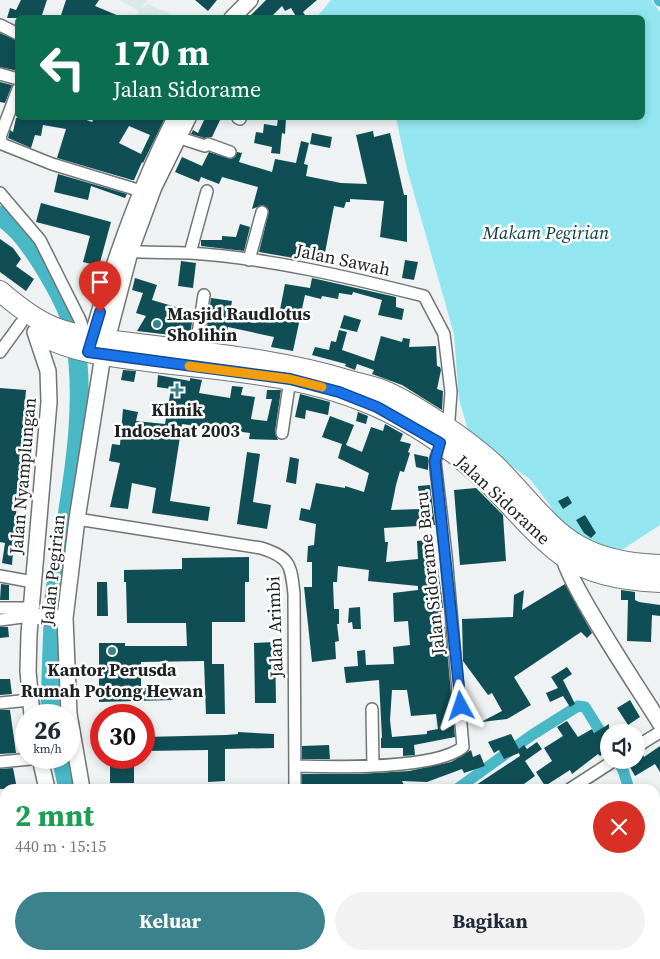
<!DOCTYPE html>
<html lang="id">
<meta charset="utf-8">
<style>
body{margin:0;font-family:"Source Serif 4",serif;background:#f2f2f3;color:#1f2937;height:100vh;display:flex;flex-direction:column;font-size:19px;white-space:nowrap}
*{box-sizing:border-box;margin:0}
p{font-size:16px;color:#747a83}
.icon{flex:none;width:28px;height:28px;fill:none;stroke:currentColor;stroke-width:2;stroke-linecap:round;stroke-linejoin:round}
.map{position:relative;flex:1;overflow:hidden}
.side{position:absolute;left:0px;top:784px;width:660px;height:176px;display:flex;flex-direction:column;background:#fff;border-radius:15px 15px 0 0;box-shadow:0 2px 8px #0003}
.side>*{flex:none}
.banner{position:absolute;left:15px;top:15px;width:630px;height:105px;border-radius:8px;box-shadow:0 2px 8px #0003;background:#0b6e4f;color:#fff;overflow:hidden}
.buttons{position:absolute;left:600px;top:724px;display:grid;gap:10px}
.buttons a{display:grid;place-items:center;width:45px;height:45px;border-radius:50%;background:#fff;box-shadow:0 2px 8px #0003;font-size:25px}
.speed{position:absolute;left:15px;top:704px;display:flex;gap:10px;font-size:25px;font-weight:700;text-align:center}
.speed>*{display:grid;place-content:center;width:65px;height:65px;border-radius:50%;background:#fff;box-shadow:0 2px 8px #0003;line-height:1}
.speed small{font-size:12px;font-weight:400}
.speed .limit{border:8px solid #d22;background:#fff;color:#111}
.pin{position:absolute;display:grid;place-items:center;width:42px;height:42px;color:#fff;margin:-51px -21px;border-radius:50% 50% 50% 0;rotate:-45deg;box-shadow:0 0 5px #0007}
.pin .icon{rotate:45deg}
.me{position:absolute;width:55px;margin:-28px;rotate:355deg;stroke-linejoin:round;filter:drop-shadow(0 0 4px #0008)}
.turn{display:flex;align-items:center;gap:18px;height:105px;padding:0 15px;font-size:22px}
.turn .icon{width:65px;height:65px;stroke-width:2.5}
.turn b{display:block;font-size:35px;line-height:42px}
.round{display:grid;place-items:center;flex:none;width:52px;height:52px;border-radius:26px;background:#f2f2f3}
.overview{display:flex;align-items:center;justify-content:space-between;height:85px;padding:0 15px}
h1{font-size:30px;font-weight:700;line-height:38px;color:#1e9e55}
.action{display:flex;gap:10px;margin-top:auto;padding:10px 15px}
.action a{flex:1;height:58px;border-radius:30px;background:#3b828c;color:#fff;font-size:20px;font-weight:700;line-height:58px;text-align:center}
.action a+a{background:#f2f2f3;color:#1f2937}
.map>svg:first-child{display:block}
.built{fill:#dbe9eb}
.green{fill:#93e5f0}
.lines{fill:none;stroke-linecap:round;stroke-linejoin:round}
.canal{stroke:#49b8c6;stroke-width:11}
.river{stroke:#49b8c6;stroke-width:19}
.building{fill:#104e56;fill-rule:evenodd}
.street-casing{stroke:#6f7474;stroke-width:14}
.secondary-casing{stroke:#6f7474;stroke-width:18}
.highway-casing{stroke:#6f7474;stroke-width:22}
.street{stroke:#fff;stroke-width:11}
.secondary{stroke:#fff;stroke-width:15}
.highway{stroke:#fff;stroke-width:20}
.route-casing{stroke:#114b97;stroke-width:12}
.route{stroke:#1a73e8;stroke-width:9}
.slow{stroke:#f59e0b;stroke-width:9}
.poi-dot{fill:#3b828c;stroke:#fff;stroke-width:2}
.labels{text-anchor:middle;stroke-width:5;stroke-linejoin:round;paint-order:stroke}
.park-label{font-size:18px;font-style:italic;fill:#053b41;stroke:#fff}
.street-label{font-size:18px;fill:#1f2021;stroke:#fff}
.poi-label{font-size:18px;font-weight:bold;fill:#1f2021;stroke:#fff}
</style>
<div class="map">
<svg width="660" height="959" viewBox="0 0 660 959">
<rect width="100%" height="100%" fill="#eef2f3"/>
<path class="built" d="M120,0H147L142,8L148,4L176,17H136L139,11Z
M122,955H188L189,959H122Z"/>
<path class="green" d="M331,0H651L660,12V525L617,553L579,535L557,519L549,504L530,479L470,437L459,399L454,334L407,169L396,118H642V18H316Z"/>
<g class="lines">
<path class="canal" d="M659,0L660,1
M617,760L623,770L629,789
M457,789L532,735L578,706L585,707L607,742
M634,955V959"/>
<path class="river" d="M0,215C7,222 16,228 22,236C38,255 66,301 72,325C92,407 66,514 54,597
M52,715L50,707L53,621
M61,758L68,789
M77,959L78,955"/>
</g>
<path class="building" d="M21,0H47L41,18H7L10,8L16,10Z
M66,0H99L95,6L124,18H60Z
M195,0H217L208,11Z
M266,0H317L303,12L307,18H297L291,8L285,11L282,6L270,18H248Z
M0,33L18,41V71L0,67Z
M0,82L12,85L5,103L0,102Z
M16,118H81L92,122L94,118H165L143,163L142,162L134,180H132L57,158L66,129L43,125L41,136L35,135L31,148L8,138L10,130L13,132ZM129,126L150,135L141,154L119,143Z
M205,118H221L212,137L204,138L191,134L193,130L198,133Z
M278,118H286L285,134L282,133L280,154L271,153L272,147L254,143L256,132L263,133L264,124L277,126Z
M373,131L374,137L390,133L404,195H407V242L380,237L384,201L350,199V202H346L344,208L334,206L323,263L259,252L269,211L263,205L252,209L258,187L222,177L219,184L201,177L199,182L175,172L182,157L202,166L209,152L231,159L235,157L237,152L242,153L239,162L272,172L275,159L296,163L301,141L309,143L304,164L308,165L306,176L341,183L367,184L356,135Z
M312,133L332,137L330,148L310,144Z
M58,174L127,194L125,198L91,186L88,200L54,192Z
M41,203L111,222L99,266L83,262L90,236L36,222Z
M240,224L250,227L244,251L201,246V240H222V236L236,237Z
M0,239L13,248L21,259L16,266L34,279L26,291L0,272Z
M405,260L418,262L414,280L402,278Z
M181,261L196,263L193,288L178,286Z
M135,278L157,285L152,300L176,307L174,317L191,322L193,315L190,336L172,331L171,335L137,331L146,316L136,313L143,293L132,290Z
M312,278L396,297V307L404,309L402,320L378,315L382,300L353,292L352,295L339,293L338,299L322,296L321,299L305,295L293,351L271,347L274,337L228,327L225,342L205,339L211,298L232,301L229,319L256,323L258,316L278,320L285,284L310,288Z
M344,315L361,320L357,332L340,328Z
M339,330L347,332L342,350L374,361L381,336L402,342L403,338L410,339L409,347L436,346L437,366L440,367L441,370L437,389L443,391L442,410L402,385L372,374L374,370L357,364L355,370L345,366L346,364L312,355L315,347L329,350L331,341L336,342Z
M123,370L136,371L134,382L121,380Z
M158,375L190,381V378L202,380L199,393L230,398L232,386L243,387L241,395L255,397L251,419L267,421L272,399H266L267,390H281L275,432L278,440L249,439L250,433L182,424L170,501L210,507L208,521L152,513L156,488L132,483L128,509L110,507L120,463L109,461L112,444L120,445L123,409L138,412L136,421L165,424L171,389L157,387Z
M0,388L26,390L12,565L2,563L5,543L0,542Z
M300,394L330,402L328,415L306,410L305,419L295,417Z
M358,412L368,416L366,424L356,421Z
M330,416L354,425L346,445L362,452L371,427L383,431L385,424L403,434L400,441L411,444L408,452L410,453L404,472L400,471L396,485L391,510L420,509L418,486L430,485L435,525L384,528L385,542H388L386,562L418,559L417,541L427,540V569L438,568L442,598L443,608H441L443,627H445L455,737L414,745L415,755L403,756V748H381V738H382L379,680L346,683L344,667L358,666L357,651L365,650L366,665L394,664L393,647L410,645L408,621L394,622L393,593L418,590V586L368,581L369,570L338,566L337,582H333L334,609H339V624H337L339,641L335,642L336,659L312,662L304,587H312V562H307L308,546L314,545L316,524L299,520L301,508L310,510L316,483L345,488V486L364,492L369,473L338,458L342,444L322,437ZM392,690H407L411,716L436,714L438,729L427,731V734L392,737L390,720Z
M247,452L260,454L253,502L271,505L267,529L237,524Z
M414,454L428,457V470L416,467Z
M290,457L299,459L296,484L286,482Z
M476,488L503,515L506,561L460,565L454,490Z
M568,496L572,503L563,509L558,501Z
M585,515L596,533L591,538L584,533L576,520Z
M249,557V582H245V622H212V664H224L225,714H206L204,661L141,662V688H173V700L99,702V643H125V646H187L186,623H127L126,582H124V570L182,569V558Z
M97,582H107L108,616H97Z
M1,584L9,585V600H0Z
M565,584L592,633L587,638L581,632L514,677L531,705L507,719L481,722L502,711L492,693L488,695L463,661L462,619L513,617L514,595L524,590L522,610Z
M621,590L635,592V600L639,602L660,605V616L652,615L651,642L627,641L628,600H621Z
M360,607L361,629H353L352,622L348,623L349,608Z
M0,627H8L9,637L0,638Z
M275,642L276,703H255L254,643Z
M567,667L572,674L563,680L575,704L570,707L563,696L550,702L546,693L558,688L551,677Z
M0,679H10L12,694L0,695Z
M630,700L640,717L628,725L617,708Z
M0,710H10L16,753L0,754Z
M567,721L578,737L592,729L594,733L609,724V749L600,756L598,754L572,774L570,770L545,786L536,772L552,761L544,748L563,736L557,727Z
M238,732L274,734V748L225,749V781L208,782V750L144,751V737L226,735L238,734Z
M511,734L519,749L524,745L527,749L537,742L542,749L525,761L535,776L517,789H470L520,756L519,753L504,759L499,750L494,753L488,742Z
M329,745L330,759H302V746Z
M660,746V772L655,764L635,776L626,760H636V757L642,753L644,757Z
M471,750L473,757L480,754L485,766L464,773L462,769L427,782L402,781L404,785L374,787V789H302V774H358L409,771L451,762Z
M110,758H134V783H110Z
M13,768L17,789H0V769Z"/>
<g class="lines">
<g class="street-casing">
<path id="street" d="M0,25L18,34
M0,74L18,79
M18,89L0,137L2,144L52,164L141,191
M238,118L240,119
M171,135L205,146L208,144L230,152
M0,193L40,240L80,320L86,338
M124,251C146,253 168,252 190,253C268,258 348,277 424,296L444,334L451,392L449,419L435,461L446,555L463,747C435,770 333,767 295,766
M190,253L207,191
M249,260L262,212
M0,352L21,323
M195,352L204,295
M282,433L290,379
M77,519L261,548C290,557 291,565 294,594L295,789
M0,576L33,582
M0,608H31
M0,620L30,616
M0,703L30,700
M372,709L373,766
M636,747L660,732
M0,762L40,758
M570,789L615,760
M0,805L5,804
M0,845H5
M0,900L5,901
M0,938L5,939
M467,955L470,959
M591,955V959
M541,958V959
M314,959L319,955
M485,959L492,955"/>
</g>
<g class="secondary-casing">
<path id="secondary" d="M232,18L250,0
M89,348C111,268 138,191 175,118
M563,553C563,577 643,695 660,723
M30,616L65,618
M32,715L28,671L29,634L49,402L48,371L35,332
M40,758L47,789
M82,789L69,714L65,618L77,519L103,355L130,252L154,187L188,118
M56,959L57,955
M102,959L103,955"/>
</g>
<g class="highway-casing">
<path id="highway" d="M0,291C16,305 34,319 53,327C82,338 116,341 146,345C214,354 281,360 347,380C360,384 374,386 387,392C418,406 471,442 496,466C554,525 567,562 660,565
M45,337C78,354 118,357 155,362C229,371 306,375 375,406C414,423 451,449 482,477C509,502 533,534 563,556C590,575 627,581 660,582"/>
</g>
<use href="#street" class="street"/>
<use href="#secondary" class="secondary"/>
<use href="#highway" class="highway"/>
</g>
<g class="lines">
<g class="route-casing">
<path id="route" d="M100,312L88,352L290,379L339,392L377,407L440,443L435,461L461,706"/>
</g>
<use href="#route" class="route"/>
<path class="slow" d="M189,366L290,379L322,387"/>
</g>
<g class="poi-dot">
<circle cx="157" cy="324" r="5"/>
<path d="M174.5 382.5h5v5h5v5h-5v5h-5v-5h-5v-5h5z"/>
<circle cx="112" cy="651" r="5"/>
</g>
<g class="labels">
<g class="park-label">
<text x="546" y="239">Makam Pegirian</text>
</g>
<g class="street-label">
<text transform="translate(343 260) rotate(12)" y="6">Jalan Sawah</text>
<text transform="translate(23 476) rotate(-85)" y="6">Jalan Nyamplungan</text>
<text transform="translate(503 500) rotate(43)" y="6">Jalan Sidorame</text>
<text transform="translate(53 570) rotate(-84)" y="6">Jalan Pegirian</text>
<text transform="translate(430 573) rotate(-96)" y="6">Jalan Sidorame Baru</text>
<text transform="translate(275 627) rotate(-92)" y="6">Jalan Arimbi</text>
</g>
<g class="poi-label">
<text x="167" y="320" text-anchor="start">Masjid Raudlotus<tspan x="167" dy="21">Sholihin</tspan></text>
<text x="177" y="416">Klinik<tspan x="177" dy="21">Indosehat 2003</tspan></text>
<text x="112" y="676">Kantor Perusda<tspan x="112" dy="21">Rumah Potong Hewan</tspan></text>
</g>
</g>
</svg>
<div class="buttons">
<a><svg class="icon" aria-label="sound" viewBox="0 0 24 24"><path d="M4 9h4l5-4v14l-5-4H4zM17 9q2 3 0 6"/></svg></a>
</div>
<div class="speed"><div>26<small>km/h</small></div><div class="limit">30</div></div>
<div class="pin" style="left:100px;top:312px;background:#d93025"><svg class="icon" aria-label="arrive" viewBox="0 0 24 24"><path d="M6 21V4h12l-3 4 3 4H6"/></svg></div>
<svg class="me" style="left:461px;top:706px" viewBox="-20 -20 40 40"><path d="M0-17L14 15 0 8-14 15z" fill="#1a73e8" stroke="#fff" stroke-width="4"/></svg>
<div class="banner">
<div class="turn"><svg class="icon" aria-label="left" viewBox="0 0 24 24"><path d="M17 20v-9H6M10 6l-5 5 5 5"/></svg><div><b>170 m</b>Jalan Sidorame</div></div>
</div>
<section class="side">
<div class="overview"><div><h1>2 mnt</h1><p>440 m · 15:15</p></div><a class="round" style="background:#d93025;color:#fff"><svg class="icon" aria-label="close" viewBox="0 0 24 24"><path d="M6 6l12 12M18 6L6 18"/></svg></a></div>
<div class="action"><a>Keluar</a><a>Bagikan</a></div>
</section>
</div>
